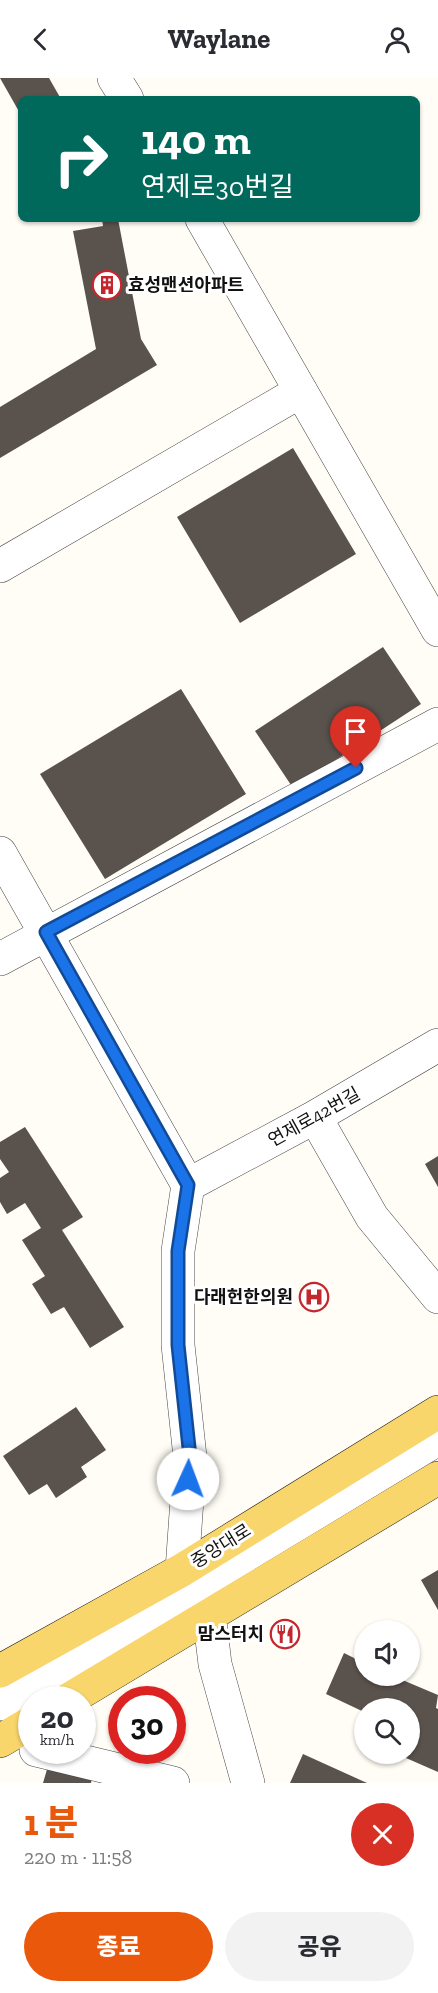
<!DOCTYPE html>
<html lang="ko">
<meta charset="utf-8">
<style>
body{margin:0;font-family:"Zilla Slab","Noto Sans KR",serif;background:#f2f2f3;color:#2b2b33;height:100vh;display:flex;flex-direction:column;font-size:22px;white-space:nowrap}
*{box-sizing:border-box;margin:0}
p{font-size:20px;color:#7c7c81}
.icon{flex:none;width:33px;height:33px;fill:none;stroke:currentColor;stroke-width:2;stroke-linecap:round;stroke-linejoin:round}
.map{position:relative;height:1705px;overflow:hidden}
.panel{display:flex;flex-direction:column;background:#fff;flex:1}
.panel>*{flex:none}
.top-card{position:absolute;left:18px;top:18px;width:402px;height:126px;border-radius:9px;box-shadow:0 2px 4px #0004;background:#00695c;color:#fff;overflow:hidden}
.fabs{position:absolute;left:354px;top:1542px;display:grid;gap:12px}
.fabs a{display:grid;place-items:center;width:66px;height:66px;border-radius:50%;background:#fff;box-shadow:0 2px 4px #0004;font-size:30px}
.speed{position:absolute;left:18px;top:1608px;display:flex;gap:12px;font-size:30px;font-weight:700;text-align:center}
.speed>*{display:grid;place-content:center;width:78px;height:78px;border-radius:50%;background:#fff;box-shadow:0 2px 4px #0004;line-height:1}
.speed small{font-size:15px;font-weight:400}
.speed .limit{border:9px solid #d22;background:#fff;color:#111}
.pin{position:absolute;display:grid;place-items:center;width:51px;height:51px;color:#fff;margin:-62px -26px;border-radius:50% 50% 50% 0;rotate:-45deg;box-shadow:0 0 6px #0007}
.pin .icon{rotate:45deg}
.me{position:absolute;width:66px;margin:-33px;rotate:2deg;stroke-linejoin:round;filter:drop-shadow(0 0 4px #0008)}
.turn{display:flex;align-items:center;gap:21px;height:126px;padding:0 24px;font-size:27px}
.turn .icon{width:78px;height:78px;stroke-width:2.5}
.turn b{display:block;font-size:42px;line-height:51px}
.round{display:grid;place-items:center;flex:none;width:63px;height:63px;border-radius:32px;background:#f2f2f3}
.overview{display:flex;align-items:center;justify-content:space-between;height:102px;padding:0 24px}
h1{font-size:36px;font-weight:800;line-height:45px;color:#ea580c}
.button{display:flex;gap:12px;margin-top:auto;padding:12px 24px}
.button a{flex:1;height:69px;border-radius:36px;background:#ea580c;color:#fff;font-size:24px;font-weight:800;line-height:69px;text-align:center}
.button a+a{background:#f2f2f3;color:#2b2b33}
header{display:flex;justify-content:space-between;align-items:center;height:78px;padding:0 24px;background:#fff;font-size:27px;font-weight:800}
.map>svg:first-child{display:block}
.building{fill:#5a524d}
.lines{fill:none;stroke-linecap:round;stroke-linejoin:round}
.minor-casing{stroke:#444;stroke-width:34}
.major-casing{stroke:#222;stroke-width:34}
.minor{stroke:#fff;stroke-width:33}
.major{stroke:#f9d66b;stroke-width:33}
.route-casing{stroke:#114b97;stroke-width:15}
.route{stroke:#1a73e8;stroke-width:10}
.labels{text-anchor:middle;stroke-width:6;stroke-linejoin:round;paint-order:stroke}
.poi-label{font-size:18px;font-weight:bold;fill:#111;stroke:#fff;text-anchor:end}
.street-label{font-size:18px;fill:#111;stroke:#fff}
</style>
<header><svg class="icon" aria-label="back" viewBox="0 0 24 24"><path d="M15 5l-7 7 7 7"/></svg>Waylane<svg class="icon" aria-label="person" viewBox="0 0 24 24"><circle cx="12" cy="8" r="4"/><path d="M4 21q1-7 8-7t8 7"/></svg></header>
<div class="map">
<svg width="438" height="1705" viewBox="0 0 438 1705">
<rect width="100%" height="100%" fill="#fffdf5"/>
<path class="building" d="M0,0H49L61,21H21V37Z
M102,141H118L141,261L157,287L0,380V329L96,271L73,153L103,148Z
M293,370L356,476L240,545L177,439Z
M383,569L421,626L293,710L255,653Z
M181,611L246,716L105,801L40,696Z
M25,1049L83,1139L62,1152L124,1249L90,1270L64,1229L51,1236L32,1206L45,1198L22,1162L41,1150L25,1125L7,1136L0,1124V1100L9,1094L0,1081V1064Z
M438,1078V1109L425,1086Z
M76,1329L106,1372L81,1389L87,1399L56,1420L47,1406L29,1417L3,1378Z
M438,1492V1532L421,1502Z
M344,1575L364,1585V1598H393L438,1617L436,1630L438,1631V1694L406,1680L416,1657L410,1654V1630H364V1634L326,1616Z
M303,1676L367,1705H290Z
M48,1688L92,1700L91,1705H43Z"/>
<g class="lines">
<g class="minor-casing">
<path id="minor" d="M114,0L127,21
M202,141L438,552
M0,488L301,313
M0,775L188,1107L178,1173V1267L190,1379L182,1492
M0,881L438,646
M315,1039L372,1139L438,1219
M188,1107L315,1039L438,967
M209,1536L215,1586L248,1705
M0,1626L438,1361
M36,1672L173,1705"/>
</g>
<g class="major-casing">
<path id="major" d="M0,1593L182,1492L438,1334
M68,1622L438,1400
M0,1663L32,1644"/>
</g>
<use href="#minor" class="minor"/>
<use href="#major" class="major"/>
</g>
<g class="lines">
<g class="route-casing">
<path id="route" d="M188,1401L190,1379L178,1267V1173L188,1107L46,854L356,690"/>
</g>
<use href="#route" class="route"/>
</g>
<defs>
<g id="building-ring" transform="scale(1.5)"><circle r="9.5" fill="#fff" stroke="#c4262e" stroke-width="1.5"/><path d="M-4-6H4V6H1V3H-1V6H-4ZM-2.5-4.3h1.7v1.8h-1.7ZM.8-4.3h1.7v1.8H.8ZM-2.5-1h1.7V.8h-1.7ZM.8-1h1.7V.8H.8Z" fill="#c4262e"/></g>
<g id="hospital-ring" transform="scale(1.5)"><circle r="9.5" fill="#fff" stroke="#c4262e" stroke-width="1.5"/><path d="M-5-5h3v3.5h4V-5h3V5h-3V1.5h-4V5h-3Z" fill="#c4262e"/></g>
<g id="restaurant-ring" transform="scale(1.5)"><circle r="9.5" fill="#fff" stroke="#c4262e" stroke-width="1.5"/><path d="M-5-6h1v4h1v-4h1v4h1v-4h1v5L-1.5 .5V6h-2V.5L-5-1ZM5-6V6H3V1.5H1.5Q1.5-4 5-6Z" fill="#c4262e"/></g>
</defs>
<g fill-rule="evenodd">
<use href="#building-ring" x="107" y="207"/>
<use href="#hospital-ring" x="314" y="1219"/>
<use href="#restaurant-ring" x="285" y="1556"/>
</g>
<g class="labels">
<g class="poi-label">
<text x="128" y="213" text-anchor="start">효성맨션아파트</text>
<text x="293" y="1225">다래헌한의원</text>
<text x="264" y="1562">맘스터치</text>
</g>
<g class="street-label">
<text transform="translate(314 1039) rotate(-29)" y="6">연제로42번길</text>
<text transform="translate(221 1468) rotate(-32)" y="6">중앙대로</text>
</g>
</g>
</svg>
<div class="fabs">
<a><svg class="icon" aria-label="sound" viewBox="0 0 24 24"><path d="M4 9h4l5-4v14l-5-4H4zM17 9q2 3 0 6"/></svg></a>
<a><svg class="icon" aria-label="search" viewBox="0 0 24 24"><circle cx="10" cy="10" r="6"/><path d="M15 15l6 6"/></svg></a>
</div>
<div class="speed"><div>20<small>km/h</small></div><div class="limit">30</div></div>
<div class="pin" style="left:356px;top:690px;background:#d93025"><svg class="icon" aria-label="arrive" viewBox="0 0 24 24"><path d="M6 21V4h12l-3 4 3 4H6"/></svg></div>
<svg class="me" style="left:188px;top:1401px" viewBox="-20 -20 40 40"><circle r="19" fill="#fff"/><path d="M0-13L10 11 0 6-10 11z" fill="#1a73e8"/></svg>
<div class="top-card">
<div class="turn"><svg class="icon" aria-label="right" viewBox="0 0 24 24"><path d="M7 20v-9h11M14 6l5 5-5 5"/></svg><div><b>140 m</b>연제로30번길</div></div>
</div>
</div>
<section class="panel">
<div class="overview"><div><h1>1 분</h1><p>220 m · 11:58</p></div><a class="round" style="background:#d93025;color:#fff"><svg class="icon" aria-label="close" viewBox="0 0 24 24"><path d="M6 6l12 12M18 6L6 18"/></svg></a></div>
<div class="button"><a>종료</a><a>공유</a></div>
</section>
